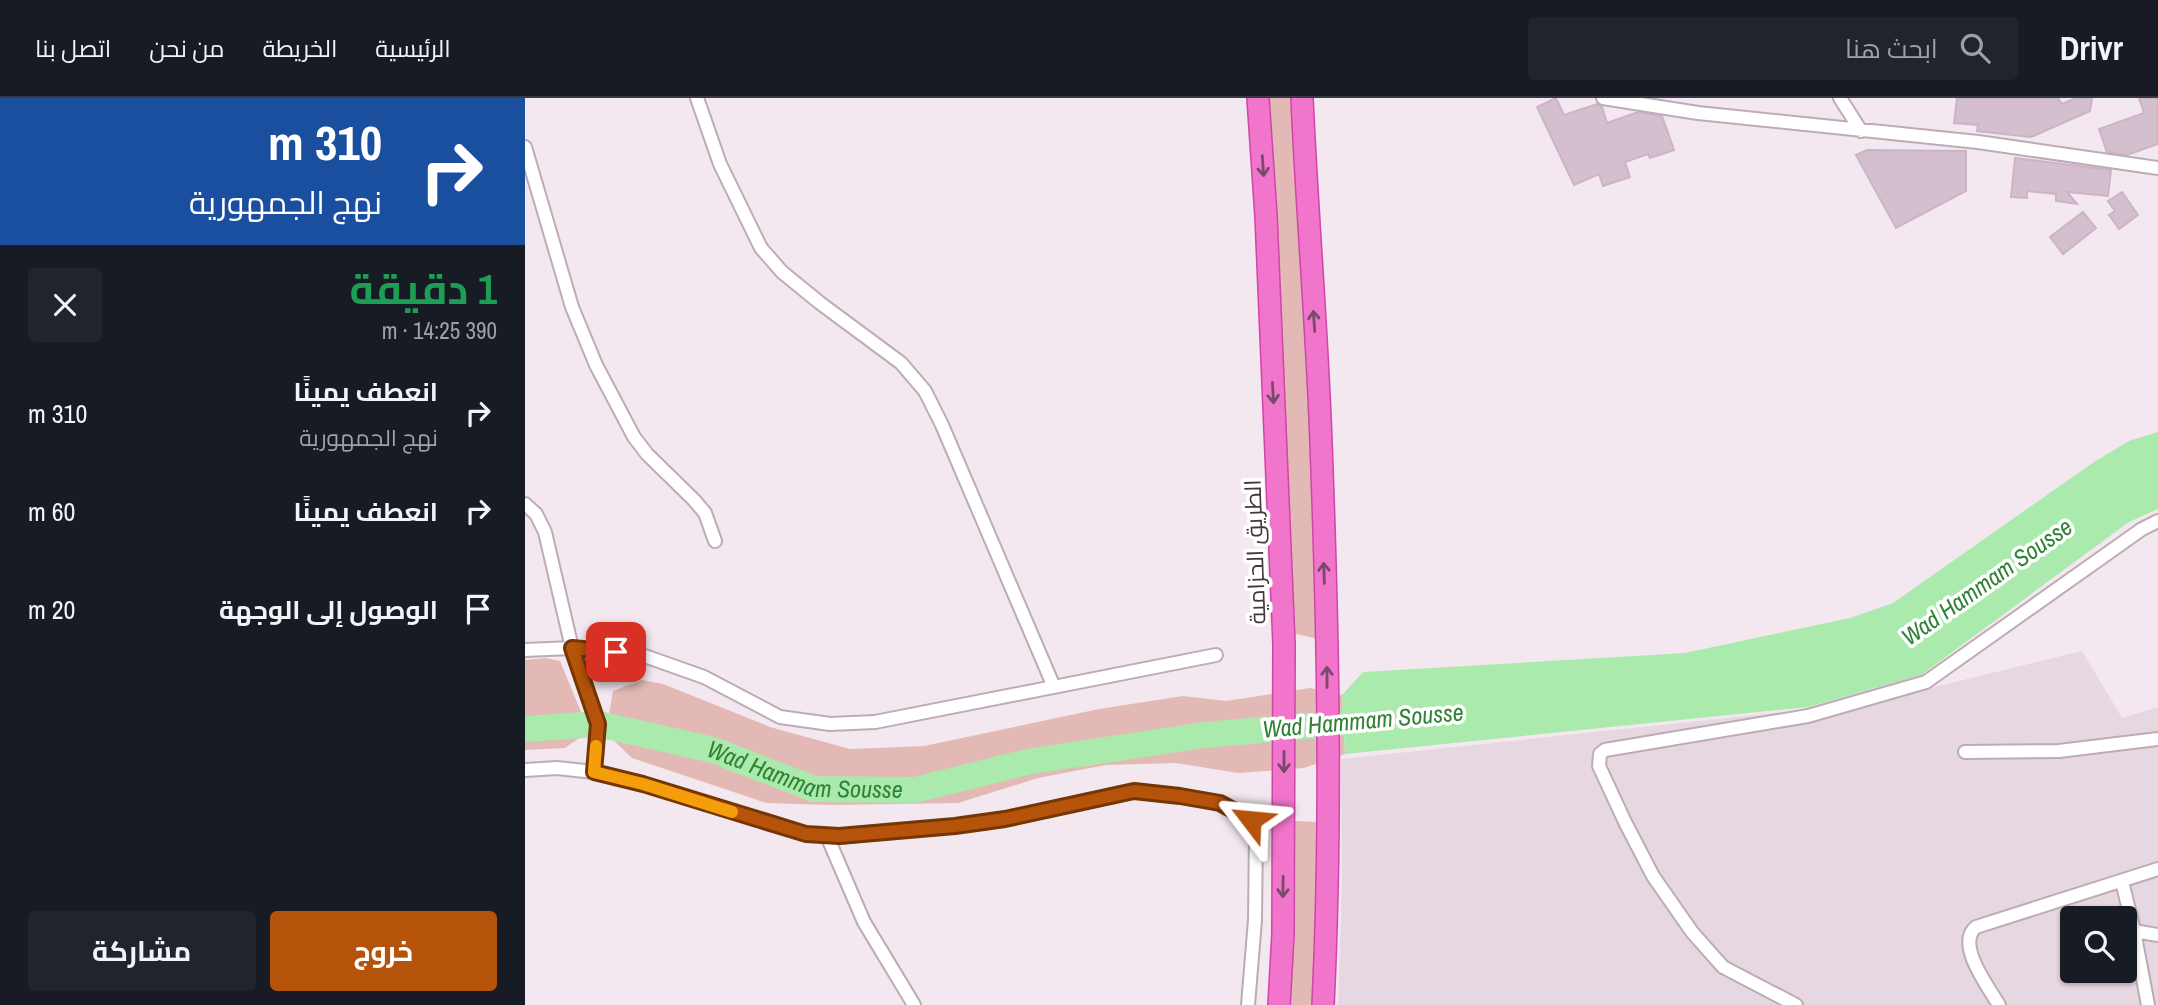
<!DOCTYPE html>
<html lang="ar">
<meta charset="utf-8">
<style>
body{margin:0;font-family:"Archivo Narrow",Cairo,sans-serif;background:#20242c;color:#f1f3f6;direction:rtl;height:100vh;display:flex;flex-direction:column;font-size:26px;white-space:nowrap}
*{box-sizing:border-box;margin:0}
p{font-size:23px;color:#9ea1a6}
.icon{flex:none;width:38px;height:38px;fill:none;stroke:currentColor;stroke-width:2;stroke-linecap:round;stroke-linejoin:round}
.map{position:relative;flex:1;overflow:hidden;direction:ltr}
.drawer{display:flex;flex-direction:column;background:#171b24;width:525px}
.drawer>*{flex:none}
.banner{background:#1a4fa0;color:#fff;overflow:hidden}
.fabs{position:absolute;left:1535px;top:808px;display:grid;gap:14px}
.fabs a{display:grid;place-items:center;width:77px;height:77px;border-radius:7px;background:#171b24;box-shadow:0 2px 5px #0004;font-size:35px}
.pin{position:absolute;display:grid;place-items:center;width:60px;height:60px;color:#fff;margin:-30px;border-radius:14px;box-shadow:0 4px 10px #0006}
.me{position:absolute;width:77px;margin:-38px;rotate:299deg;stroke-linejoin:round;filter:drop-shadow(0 0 5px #0008)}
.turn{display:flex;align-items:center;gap:24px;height:147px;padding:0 28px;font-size:32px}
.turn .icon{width:91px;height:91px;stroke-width:2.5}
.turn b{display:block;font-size:49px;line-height:60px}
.round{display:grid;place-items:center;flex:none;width:74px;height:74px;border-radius:7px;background:#20242c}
.headline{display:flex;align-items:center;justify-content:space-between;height:119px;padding:0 28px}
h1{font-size:42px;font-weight:700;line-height:52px;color:#1e9e55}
.primary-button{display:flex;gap:14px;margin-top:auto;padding:14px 28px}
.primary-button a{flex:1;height:80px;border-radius:7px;background:#b45309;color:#fff;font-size:28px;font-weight:700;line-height:80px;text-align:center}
.primary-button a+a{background:#20242c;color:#f1f3f6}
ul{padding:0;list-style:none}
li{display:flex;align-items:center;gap:21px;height:98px;padding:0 28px}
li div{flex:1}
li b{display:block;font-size:26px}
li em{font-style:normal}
header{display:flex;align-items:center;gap:42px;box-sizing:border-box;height:98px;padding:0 35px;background:#171b24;border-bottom:2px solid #363941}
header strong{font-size:33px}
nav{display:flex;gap:38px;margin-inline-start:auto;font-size:24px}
.search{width:490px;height:63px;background:#20242c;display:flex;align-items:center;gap:18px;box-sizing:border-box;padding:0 24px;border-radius:7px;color:#9ea1a6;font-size:26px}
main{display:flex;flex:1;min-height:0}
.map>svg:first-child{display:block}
.residential{fill:#e6d7e1;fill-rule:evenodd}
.green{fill:#e3b9b5}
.water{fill:#aaeaad}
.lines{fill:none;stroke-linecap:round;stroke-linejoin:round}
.river{stroke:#aaeaad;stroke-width:26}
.building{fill:#d3bfce;stroke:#cdb3c6;stroke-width:2}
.street-casing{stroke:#bdacb8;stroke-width:16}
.highway-casing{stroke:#d045a9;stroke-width:24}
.street{stroke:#fff;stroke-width:12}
.highway{stroke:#f175ca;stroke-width:21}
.oneway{stroke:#794a6b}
.route-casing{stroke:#753606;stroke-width:18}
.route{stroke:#b45309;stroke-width:12}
.slow{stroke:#f59e0b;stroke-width:12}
.labels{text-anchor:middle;stroke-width:7;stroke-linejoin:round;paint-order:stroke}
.street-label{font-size:23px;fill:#453742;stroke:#fff}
.water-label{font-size:24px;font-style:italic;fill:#308235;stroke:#fff}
</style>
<header>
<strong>Drivr</strong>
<div class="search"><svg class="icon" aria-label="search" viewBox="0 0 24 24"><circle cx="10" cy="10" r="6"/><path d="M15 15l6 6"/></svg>ابحث هنا</div>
<nav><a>الرئيسية</a><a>الخريطة</a><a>من نحن</a><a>اتصل بنا</a></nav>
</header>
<main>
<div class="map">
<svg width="1633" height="907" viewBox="0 0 1633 907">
<rect width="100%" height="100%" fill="#f3e8ef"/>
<path class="residential" d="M1557,553L1597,620L1633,609V907H813L817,784L816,661L1344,605ZM1547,821H1600V873H1547Z"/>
<path class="green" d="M743,0H769C776,180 789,360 794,541L767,535Z
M20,560L35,563L64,633L40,650L0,652V562Z
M117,582L138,586L245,629L325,651L399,648L574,611L658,598L701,603L785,590L817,597L820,656L779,670L713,675L651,665L581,667L513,680L433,705L307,707L241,705L107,660L81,635L88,593Z
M770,723L795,724L789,907H762Z"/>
<path class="water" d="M1633,334V411L1604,424L1396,577L1283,609L820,656L817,597L838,574L1160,555L1325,520L1368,505L1569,364L1604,343Z"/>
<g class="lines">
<path class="river" id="s1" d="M0,631L73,626L188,652L289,691L390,692L507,663L679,637L853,622"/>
</g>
<path class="building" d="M1031,0L1039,17L1072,6L1077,9L1082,25L1113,14L1137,18L1149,52L1125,60L1123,56L1100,64L1105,79L1078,88L1074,76L1049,87L1012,9Z
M1432,0H1533L1537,6L1551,0H1567L1565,13L1506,39L1452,33L1453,27L1429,25Z
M1614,0H1633V46L1602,57L1582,54L1574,31L1619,15Z
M1342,52L1441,53V93L1371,130L1331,57Z
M1490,60L1586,72L1583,98L1542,94L1552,106L1531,103V96L1502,93V100L1486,99Z
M1597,94L1613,117L1594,131L1584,117L1590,113L1583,103Z
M1558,114L1571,130L1538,156L1525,139Z"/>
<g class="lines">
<g class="street-casing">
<path id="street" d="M172,0L195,66L236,150L257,174L295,205L376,265L400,293L417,327L529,589
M1078,0L1173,15L1453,44L1633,70
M1315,0L1336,33
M0,49L47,209L71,267L109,339L122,356L169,402L180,415L190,443
M0,406L11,416L20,434L47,550L73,626L69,674
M0,552L47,550L114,556L179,579L255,619L305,626L350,624L691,557
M1440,654L1534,653L1633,641
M0,672L32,670L69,674L118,686L281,736L314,739L430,728L480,721L609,693L655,698L695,705L726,722L731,734L730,822L723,907
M302,738L339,824L389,907
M1597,783L1609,833L1623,907
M1609,833L1633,837
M1271,907L1198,869L1167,834L1128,778L1100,724L1074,668L1075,656L1080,652L1283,618L1401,584L1617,431L1633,423
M1474,907C1464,890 1430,846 1451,829L1633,771"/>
</g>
<g class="highway-casing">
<path id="highway" d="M733,0L741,118L759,546L758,836L754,907
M777,0C782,115 792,230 796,345C803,532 807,720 798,907"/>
</g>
<use href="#street" class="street"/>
<use href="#highway" class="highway"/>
</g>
<defs><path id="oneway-shaft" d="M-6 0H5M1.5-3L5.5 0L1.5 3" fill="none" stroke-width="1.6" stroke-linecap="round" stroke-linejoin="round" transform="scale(1.75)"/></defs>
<g class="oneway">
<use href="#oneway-shaft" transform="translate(738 68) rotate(86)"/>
<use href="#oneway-shaft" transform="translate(789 223) rotate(-94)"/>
<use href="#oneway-shaft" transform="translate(748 295) rotate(87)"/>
<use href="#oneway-shaft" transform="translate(799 475) rotate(-92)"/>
<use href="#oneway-shaft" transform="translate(802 579) rotate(-90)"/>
<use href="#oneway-shaft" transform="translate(759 664) rotate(90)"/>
<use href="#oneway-shaft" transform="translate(758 789) rotate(91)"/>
</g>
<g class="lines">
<g class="route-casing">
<path id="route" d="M91,554L47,550L73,626L69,674L118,686L281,736L314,738L430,728L480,721L609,693L655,698L695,705L726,722"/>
</g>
<use href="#route" class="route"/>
<path class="slow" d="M71,648L69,674L118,686L207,714"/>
</g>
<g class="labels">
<g class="street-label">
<text transform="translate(730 454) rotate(-92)" y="8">الطريق الحزامية</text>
</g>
<g class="water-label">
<text transform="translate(1462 484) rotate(-35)" y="8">Wad Hammam Sousse</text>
<text transform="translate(838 623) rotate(-5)" y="8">Wad Hammam Sousse</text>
<text dy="8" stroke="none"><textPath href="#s1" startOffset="287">Wad Hammam Sousse</textPath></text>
</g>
</g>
</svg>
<div class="fabs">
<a><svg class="icon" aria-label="search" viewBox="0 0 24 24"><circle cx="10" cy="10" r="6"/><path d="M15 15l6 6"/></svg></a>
</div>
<div class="pin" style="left:91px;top:554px;background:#d93025"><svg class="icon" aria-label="arrive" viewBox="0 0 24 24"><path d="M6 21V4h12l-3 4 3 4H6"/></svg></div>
<svg class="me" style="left:726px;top:722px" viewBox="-20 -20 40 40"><path d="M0-17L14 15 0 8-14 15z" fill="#b45309" stroke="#fff" stroke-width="4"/></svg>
</div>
<section class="drawer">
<div class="banner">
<div class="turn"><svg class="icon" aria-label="right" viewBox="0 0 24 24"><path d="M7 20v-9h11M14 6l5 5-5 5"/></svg><div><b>310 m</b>نهج الجمهورية</div></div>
</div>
<div class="headline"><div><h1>1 دقيقة</h1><p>390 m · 14:25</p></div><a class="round"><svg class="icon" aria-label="close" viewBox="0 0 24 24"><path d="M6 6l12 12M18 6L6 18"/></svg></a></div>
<ul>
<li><svg class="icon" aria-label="right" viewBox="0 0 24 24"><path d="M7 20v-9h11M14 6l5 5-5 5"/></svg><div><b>انعطف يمينًا</b><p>نهج الجمهورية</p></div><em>310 m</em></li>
<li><svg class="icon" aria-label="right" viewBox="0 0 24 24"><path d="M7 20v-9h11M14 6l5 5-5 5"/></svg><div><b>انعطف يمينًا</b></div><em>60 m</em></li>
<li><svg class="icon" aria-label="arrive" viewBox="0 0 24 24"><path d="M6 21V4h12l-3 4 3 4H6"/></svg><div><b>الوصول إلى الوجهة</b></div><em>20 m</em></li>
</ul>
<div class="primary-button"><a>خروج</a><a>مشاركة</a></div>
</section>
</main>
